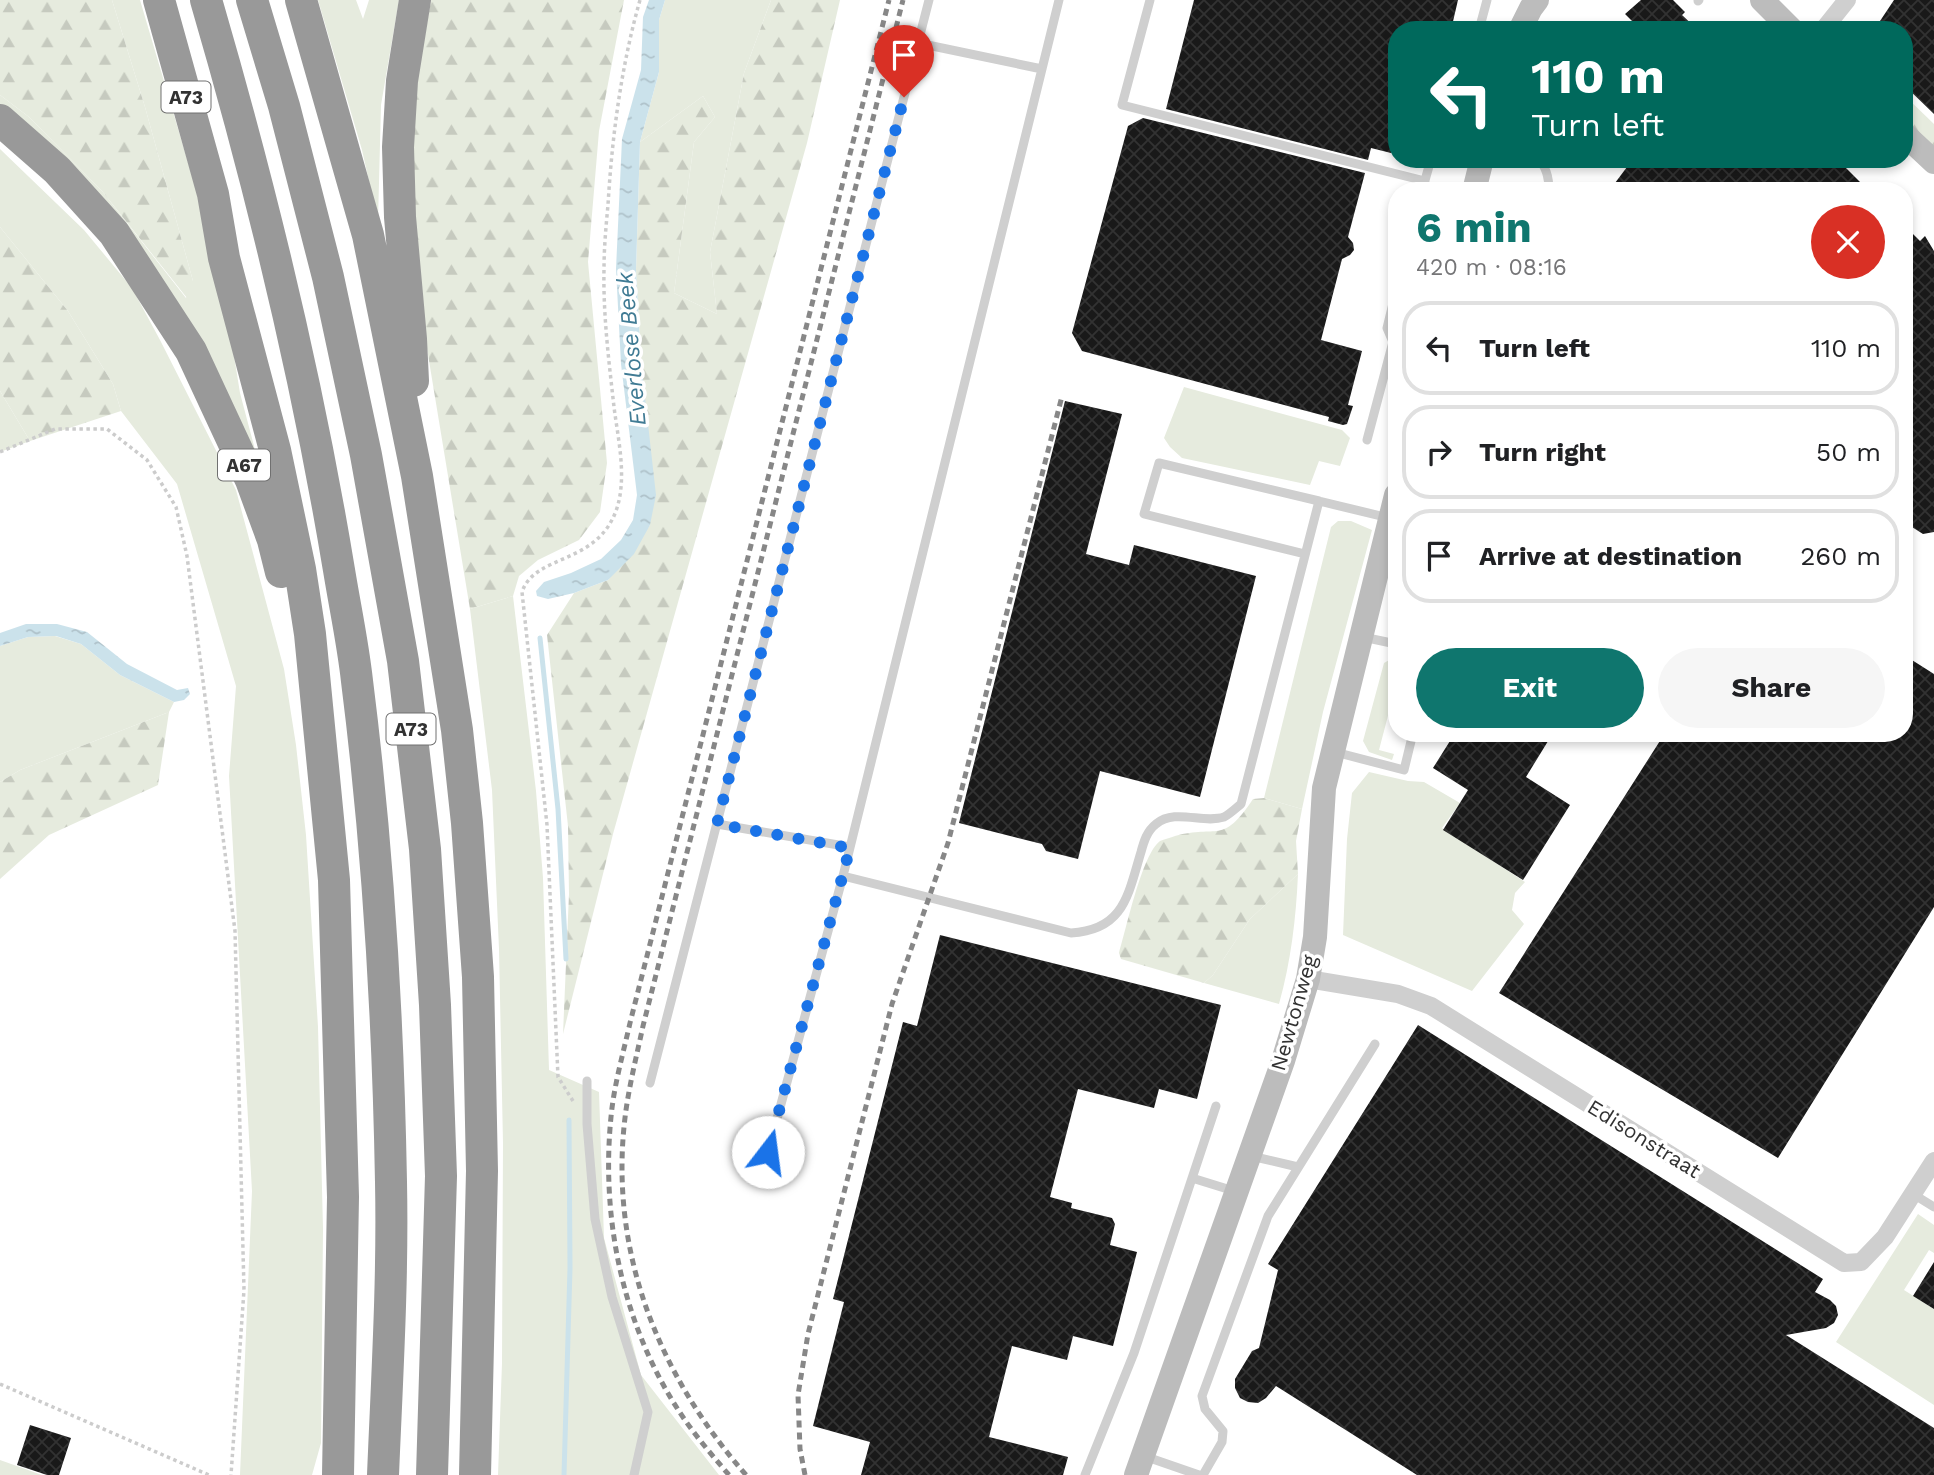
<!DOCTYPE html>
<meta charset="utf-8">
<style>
body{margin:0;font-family:"Work Sans",sans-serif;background:#f6f6f6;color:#202124;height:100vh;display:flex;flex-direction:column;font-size:26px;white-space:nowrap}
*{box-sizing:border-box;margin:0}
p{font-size:23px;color:#757577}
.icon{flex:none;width:38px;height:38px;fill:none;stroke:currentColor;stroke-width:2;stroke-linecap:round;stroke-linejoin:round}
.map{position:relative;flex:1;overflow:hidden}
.drawer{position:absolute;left:1388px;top:182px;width:525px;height:560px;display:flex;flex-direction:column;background:#fff;border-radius:28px;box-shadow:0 4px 10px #0003}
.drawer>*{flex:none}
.top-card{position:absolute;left:1388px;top:21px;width:525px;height:147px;border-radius:28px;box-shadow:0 4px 10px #0003;background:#00695c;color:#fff;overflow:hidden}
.pin{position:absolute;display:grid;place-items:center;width:60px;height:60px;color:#fff;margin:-72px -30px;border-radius:50% 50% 50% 0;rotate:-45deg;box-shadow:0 0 7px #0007}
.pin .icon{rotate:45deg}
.me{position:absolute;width:77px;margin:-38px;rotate:15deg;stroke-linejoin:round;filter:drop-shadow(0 0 5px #0008)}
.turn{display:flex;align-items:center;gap:24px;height:147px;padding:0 28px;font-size:32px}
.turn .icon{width:91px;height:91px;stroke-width:2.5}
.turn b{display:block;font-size:49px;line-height:60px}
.round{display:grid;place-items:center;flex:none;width:74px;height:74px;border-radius:37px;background:#f6f6f6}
.overview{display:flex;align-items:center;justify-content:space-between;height:119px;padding:0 28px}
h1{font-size:42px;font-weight:700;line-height:52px;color:#0f766e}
.button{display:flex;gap:14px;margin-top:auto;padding:14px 28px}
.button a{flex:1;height:80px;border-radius:42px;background:#0f766e;color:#fff;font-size:28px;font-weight:700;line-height:80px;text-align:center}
.button a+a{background:#f6f6f6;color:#202124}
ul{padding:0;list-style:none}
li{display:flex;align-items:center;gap:21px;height:94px;margin:0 14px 10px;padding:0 14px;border:4px solid #e0e0e0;border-radius:28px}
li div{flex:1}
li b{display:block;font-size:26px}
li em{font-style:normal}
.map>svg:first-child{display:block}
.green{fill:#e6ebde}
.forest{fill:url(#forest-firs)}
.water{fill:url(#water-ripples)}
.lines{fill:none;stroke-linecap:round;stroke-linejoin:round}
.stream{stroke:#cbe2eb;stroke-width:5}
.building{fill:url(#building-cross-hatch)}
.path{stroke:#ccc;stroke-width:3.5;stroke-dasharray:3.5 3.5;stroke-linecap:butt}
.lane{stroke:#cfcfcf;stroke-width:9}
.street{stroke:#cfcfcf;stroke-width:18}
.secondary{stroke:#bcbcbc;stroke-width:24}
.highway{stroke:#999;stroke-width:32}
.rail{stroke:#878787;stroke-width:5;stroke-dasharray:7 5;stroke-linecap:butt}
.route{stroke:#1a73e8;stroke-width:12;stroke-dasharray:0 21.6}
.labels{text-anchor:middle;stroke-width:7;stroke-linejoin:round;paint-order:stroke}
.shield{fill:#fff;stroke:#707070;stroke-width:2}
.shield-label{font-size:19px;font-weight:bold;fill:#323232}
.street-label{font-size:21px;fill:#323232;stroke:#fff}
.water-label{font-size:23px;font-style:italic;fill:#407b94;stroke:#fff}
</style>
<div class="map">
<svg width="1934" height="1475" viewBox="0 0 1934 1475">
<defs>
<pattern id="forest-firs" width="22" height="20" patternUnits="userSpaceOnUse" patternTransform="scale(1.75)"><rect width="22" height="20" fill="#e6ebde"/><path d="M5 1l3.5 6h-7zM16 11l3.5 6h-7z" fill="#c6cabf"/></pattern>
<pattern id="water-ripples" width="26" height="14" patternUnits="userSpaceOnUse" patternTransform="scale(1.75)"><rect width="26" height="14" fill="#cbe2eb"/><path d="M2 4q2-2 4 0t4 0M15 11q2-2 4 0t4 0" fill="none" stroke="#afc2ca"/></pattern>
<pattern id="building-cross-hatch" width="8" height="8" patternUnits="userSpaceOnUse" patternTransform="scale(1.75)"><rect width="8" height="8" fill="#191919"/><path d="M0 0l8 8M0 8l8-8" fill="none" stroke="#323232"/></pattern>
</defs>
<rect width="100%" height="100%" fill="#fff"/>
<path class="green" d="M112,0H140L205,220L230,331L240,393L263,480L228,409L0,108V95L29,117L102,191L186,298L193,281L145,107Z
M318,0H356L363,19L369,0H399L381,105L378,221L362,150Z
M665,0H771L744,73L710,252L717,314L674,293L694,142L715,117L703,96L640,142L659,72V20Z
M0,149L84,230L132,288L160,340L236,490L284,669L296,745L306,835L318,1027L323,1229L321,1443L312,1475H240L252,1191L229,776L236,686L177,484L121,411L113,384L68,311L0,227Z
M1184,387L1342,430L1350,438L1340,466L1319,461L1310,485L1182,458L1170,447L1164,438Z
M0,391L30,441L0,452Z
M1338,521H1351L1372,530L1323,712L1302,809L1264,798L1331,527Z
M513,596L536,791L543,878L549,1070L599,1092L604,1238L641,1375L719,1475H498L502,1363L503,1143L499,949L492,790L470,609Z
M55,636L81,644L120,675L174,702L169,712L20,770L0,782V646L28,637Z
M1391,659L1396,660V689H1395L1379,750L1394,754L1392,760L1369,752L1363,741L1384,663Z
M1369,772L1408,781L1424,782L1460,803L1442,828L1525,882L1515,893L1512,910L1524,924L1472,991L1343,935L1347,839L1352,793Z
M1298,874C1296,919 1291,961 1279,1004L1204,983L1213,975L1250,919Z
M1918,1214L1934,1225V1253L1929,1250L1904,1290L1934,1309V1405L1836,1342Z
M0,1460L42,1475H0Z"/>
<path class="forest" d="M0,0H112L145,107L193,281V291L187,298L102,191L29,117L0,95Z
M431,0H624L599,131L588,262L607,463L600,512L579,540L538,560L519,576L513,596L470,609L415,276L413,123L419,70Z
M771,0H840L807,143L613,834L563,1034L569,894L568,826L547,635L574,593L608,580L650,525L636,270L640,142L703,96L715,117L694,142L674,293L717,314L710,252L744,73Z
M1904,95L1934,124V149L1904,119Z
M0,227L68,311L113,384L121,411L30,441L0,391Z
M169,712L158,785L49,835L0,879V782L20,770Z
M1264,798L1302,809L1296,841L1298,874L1250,919L1213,975L1204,983L1121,959L1119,953C1126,930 1142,854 1160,841C1164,839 1171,838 1175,836C1218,824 1222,846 1253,799Z"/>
<path class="water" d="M649,0H665L659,20V72L640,142L636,270L641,362L656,495L650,525L634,554L608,580L574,593L548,599L537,596L536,591L544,582L571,573L601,559L621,540L633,520L637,495L621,364L616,269L622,139L641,70L643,17Z
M26,624H57L87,632L127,664L177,690L188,688L190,694L184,700L174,702L120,675L81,644L56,636L28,637L0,646V633Z"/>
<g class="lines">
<path class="stream" d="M540,638L558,809L566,959
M564,1475L570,1268L569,1120"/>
</g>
<path class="building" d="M1194,0H1458L1451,30H1396V131L1391,153L1371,148L1368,160L1166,109Z
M1641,0H1673L1685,12L1682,15L1698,30H1641L1625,14Z
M1894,0H1934V114L1904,85V30H1874Z
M1143,118L1365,173L1348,237L1353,243L1354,250L1350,255L1342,259L1321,340L1362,351L1348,405L1353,406L1347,424L1343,425L1328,421L1329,417L1082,351L1072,333L1128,126Z
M1633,159H1837L1869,191H1609Z
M1904,225L1920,241L1925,236L1934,251V532L1923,534L1904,522Z
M1065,401L1122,414L1086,554L1129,565L1134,545L1256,576L1200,797L1100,771L1078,859L1046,851L1042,844L959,823Z
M1904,655L1934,674V907L1778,1158L1499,993L1665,733H1904Z
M1455,733H1553L1526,777L1570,805L1523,880L1443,830L1468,790L1433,768Z
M940,935L1221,1005L1197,1099L1159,1089L1154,1108L1078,1089L1050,1197L1072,1203L1071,1208L1112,1218L1115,1224L1110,1245L1137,1252L1113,1346L1073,1336L1067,1360L1012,1346L989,1437L1068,1457L1063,1475H861L870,1442L813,1426L844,1302L833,1299L903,1022L917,1026Z
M1418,1025L1823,1279L1815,1292L1830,1300L1836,1306L1838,1315L1834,1323L1826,1328L1786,1335L1934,1428V1475H1417L1276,1386L1266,1398L1258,1403L1248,1402L1240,1398L1235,1388V1379L1252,1351L1259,1348L1278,1270L1268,1264Z
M1934,1262V1309L1913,1296Z
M30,1425L71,1438L59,1475H47L17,1465Z"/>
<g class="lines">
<path class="path" d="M0,452L55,429H107L147,460L176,507L187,556L235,931L244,1290L231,1475
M573,1101L558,1077L547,825L522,592C535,553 598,566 617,508C627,476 618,439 614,407C609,362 603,315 604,269C604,248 606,226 608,205C612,137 621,67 640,0
M0,1384L209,1475"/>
<path class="lane" d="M1150,0L1122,105L1425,181
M1698,1L1699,0
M1479,30L1487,0
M918,43L1042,69
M1538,159C1547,167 1549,180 1549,191
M1423,188L1441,191
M1422,191L1431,159
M1367,440L1393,342L1387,328L1396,291
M1305,554L1144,514L1159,463L1319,501
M1363,637L1396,644
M1335,752L1404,770L1413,733
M717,824L850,847
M843,876L1071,933C1124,930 1128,895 1141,852C1144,841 1147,831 1156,824C1175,808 1203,824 1224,817C1230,814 1236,808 1241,804L1319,501L1389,518
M587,1081V1124L595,1219L612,1297L648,1412L634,1475
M650,1083L929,0
M768,1152L843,876L1059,0
M1251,1156L1298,1167
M1192,1178L1234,1191
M1913,1194L1934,1207
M1144,1456L1199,1475
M1085,1475L1134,1353L1216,1106
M1203,1475L1222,1442L1223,1431L1205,1409L1202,1396L1268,1216L1375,1044"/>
<path class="street" d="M1823,30L1847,0
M1308,979L1398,994L1431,1006L1844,1263L1861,1262L1885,1237L1934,1161"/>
<path class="secondary" d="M1762,0L1792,30
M1520,30L1531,8L1537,0
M1904,134L1934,162
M1474,191L1482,159
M1136,1475L1283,1061L1308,979L1315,937L1324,788L1396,495"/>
<path class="highway" d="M159,0L213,194L224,258L275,450L300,569L310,634L334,880L343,1197L338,1475
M206,0C261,188 307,377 339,570C345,607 353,644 357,681C378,847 388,1015 391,1182C393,1280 387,1378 383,1475
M252,0L284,106L328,277L366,455L403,661L425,849L435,1005L441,1176L432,1475
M301,0L368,235L417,476L457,730L467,823L478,977L482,1171L475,1475
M0,120L57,170L114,233L191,351L251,480L273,540L281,572
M413,381L411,339L400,217L398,147L402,81L415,0"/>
<path class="rail" d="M729,1475C711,1454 692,1432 677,1408C622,1322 601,1217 611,1117C614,1085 623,1054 630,1023L889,0
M746,1475C657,1373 607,1247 626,1110C630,1082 637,1054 643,1026L903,0
M805,1475L800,1449L798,1395L808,1334L892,1004L948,843L1062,396"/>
</g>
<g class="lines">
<path class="route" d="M768,1152L850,848L717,824L904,97"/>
</g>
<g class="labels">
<g class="shield">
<rect x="161.5" y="81.5" width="49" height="31" rx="5"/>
<rect x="218" y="449.5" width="52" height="31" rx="5"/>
<rect x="386.5" y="713.5" width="49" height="31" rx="5"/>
</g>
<g class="shield-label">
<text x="186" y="104">A73</text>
<text x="244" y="472">A67</text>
<text x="411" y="736">A73</text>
</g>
<g class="street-label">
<text transform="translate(1294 1013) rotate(-74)" y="7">Newtonweg</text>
<text transform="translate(1644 1139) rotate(32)" y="7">Edisonstraat</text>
</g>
<g class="water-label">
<text transform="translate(631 349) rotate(-95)" y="8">Everlose Beek</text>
</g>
</g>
</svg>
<div class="pin" style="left:904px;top:97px;background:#d93025"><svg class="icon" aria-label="arrive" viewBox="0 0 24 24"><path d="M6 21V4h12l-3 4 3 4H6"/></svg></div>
<svg class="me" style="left:768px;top:1152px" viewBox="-20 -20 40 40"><circle r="19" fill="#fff"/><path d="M0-13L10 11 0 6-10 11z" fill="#1a73e8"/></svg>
<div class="top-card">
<div class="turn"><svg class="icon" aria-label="left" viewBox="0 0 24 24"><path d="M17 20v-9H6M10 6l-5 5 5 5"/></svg><div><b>110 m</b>Turn left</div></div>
</div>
<section class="drawer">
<div class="overview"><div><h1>6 min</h1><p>420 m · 08:16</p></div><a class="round" style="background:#d93025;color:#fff"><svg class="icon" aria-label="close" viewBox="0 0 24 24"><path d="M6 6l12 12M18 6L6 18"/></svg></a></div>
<ul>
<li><svg class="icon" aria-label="left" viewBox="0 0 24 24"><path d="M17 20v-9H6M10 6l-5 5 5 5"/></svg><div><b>Turn left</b></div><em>110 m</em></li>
<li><svg class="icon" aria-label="right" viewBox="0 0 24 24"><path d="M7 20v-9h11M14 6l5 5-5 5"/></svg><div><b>Turn right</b></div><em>50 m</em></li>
<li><svg class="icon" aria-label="arrive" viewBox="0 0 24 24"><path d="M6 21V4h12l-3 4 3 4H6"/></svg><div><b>Arrive at destination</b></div><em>260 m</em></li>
</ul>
<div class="button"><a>Exit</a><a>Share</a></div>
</section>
</div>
